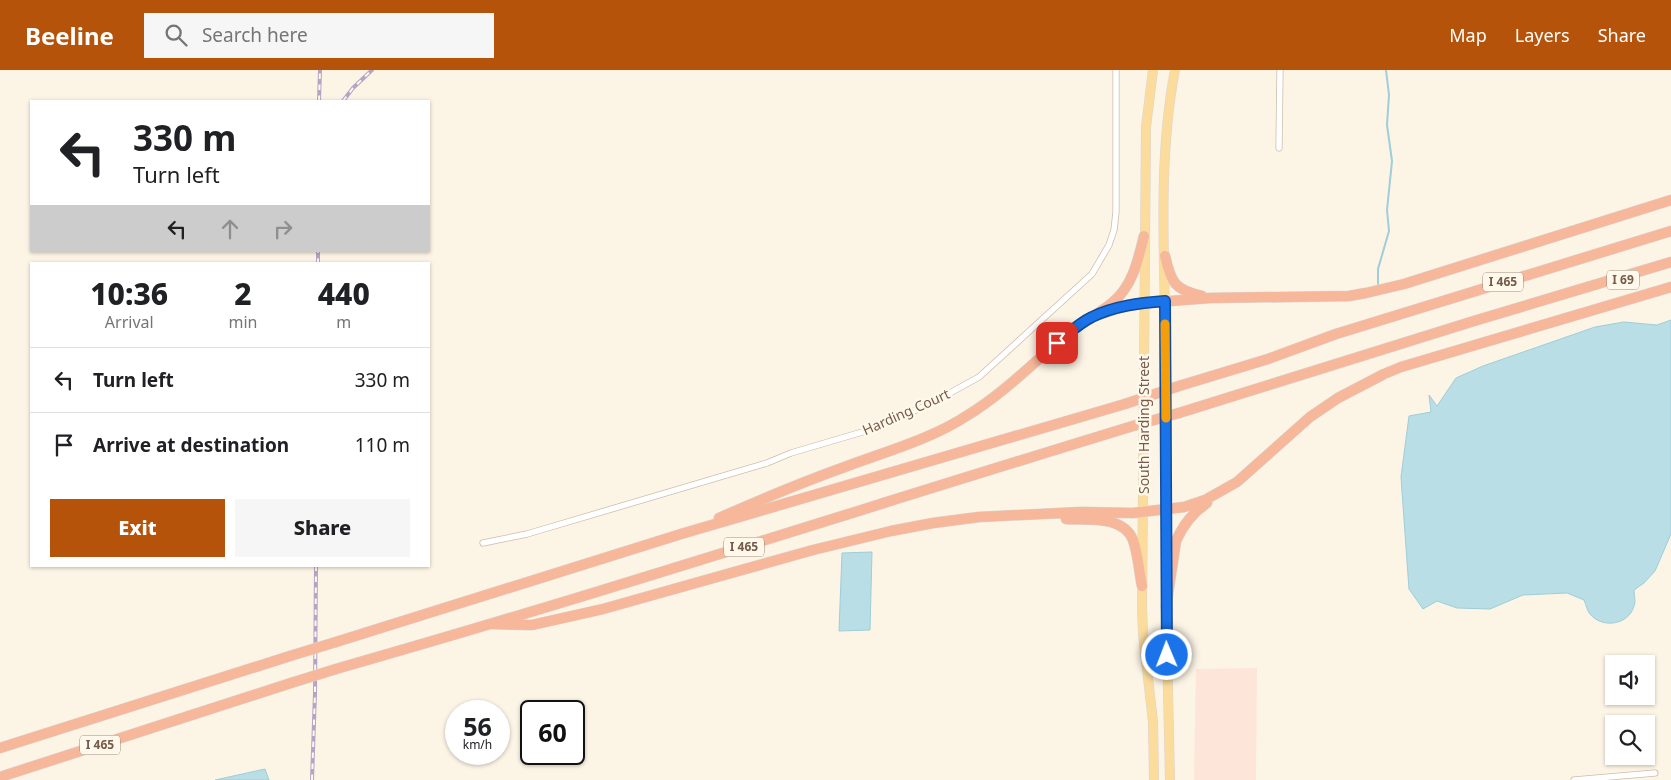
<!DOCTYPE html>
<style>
body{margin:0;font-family:"Noto Sans",sans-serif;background:#f6f6f6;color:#202124;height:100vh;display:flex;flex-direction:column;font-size:19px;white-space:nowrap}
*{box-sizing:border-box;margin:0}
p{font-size:16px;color:#757577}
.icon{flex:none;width:28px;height:28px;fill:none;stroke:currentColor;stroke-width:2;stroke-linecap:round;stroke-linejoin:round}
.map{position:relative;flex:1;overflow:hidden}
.sheet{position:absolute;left:30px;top:192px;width:400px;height:305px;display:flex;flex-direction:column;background:#fff;border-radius:0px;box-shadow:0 1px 4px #0004}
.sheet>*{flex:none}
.banner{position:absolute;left:30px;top:30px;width:400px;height:152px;border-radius:0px;box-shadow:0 1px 4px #0004;background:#fff;color:#202124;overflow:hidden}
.tools{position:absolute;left:1605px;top:585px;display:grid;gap:10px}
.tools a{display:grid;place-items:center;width:50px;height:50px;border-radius:0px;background:#fff;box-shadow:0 1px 4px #0004;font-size:25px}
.speed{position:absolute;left:445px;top:630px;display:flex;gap:10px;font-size:25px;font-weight:700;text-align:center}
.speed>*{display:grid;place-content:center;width:65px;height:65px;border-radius:50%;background:#fff;box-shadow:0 1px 4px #0004;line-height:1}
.speed small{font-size:12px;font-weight:400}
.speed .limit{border:2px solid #111;border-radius:8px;background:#fff;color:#111}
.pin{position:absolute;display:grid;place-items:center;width:42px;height:42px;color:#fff;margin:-21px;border-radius:10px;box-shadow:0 2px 8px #0006}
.me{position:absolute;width:55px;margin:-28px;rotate:359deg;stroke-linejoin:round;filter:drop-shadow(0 0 4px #0008)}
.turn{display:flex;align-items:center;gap:18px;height:105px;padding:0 20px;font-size:22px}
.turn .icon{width:65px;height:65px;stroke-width:2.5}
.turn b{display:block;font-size:35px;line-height:42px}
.lanes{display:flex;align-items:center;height:48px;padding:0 20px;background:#0003;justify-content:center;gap:25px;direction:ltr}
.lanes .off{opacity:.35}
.eta{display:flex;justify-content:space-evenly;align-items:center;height:85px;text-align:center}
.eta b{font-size:30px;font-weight:800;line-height:35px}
.action{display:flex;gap:10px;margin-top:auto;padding:10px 20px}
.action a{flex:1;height:58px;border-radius:0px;background:#b45309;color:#fff;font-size:20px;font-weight:800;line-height:58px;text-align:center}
.action a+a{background:#f6f6f6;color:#202124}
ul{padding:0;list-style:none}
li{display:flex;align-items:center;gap:15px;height:65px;padding:0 20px;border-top:1px solid #e0e0e0}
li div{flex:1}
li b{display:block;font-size:19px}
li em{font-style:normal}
header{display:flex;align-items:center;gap:30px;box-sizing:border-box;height:70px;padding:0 25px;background:#b45309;color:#fff}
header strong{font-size:24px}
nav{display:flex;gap:28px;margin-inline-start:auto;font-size:18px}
.search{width:350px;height:45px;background:#f6f6f6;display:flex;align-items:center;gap:12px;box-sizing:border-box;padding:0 18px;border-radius:0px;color:#757577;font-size:19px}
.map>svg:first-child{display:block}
.commercial{fill:#fde5d9}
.water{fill:#b9dee6;stroke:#9fcdd8}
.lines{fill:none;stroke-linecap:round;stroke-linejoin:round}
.stream{stroke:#9fcdd8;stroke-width:2}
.minor-casing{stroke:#cebcab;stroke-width:7}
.primary-casing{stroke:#dbd4d0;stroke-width:10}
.motorway-casing{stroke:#dbd4d0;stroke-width:11}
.minor{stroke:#fff;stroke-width:5.5}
.primary{stroke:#fbdc9d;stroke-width:9}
.motorway{stroke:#f7b79b;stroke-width:10}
.rail-casing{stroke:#b7a3c6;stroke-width:4}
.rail{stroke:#fff8eb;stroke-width:2;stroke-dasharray:5.5;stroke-linecap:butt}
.motorway-bridge-casing{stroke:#dbd4d0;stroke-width:11;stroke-linecap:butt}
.motorway-bridge{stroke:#f7b79b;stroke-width:10}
.route-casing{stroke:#114b97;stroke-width:12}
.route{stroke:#1a73e8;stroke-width:9}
.slow{stroke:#f59e0b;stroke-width:9}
.labels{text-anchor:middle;stroke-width:5;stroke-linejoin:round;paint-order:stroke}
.shield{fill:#fff8eb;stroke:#9e8a7a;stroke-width:1}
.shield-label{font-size:12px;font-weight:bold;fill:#755b4a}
.street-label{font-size:14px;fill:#755b4a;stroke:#fff8eb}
</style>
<header>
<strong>Beeline</strong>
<div class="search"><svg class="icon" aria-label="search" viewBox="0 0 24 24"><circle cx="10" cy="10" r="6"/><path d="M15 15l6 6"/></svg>Search here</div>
<nav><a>Map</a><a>Layers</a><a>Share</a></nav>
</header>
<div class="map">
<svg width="1671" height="710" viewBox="0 0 1671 710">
<rect width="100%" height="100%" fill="#fcf4e5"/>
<path class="commercial" d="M1257,598L1256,710H1194L1196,599Z"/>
<path class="water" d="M1671,250V464L1655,501L1644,513L1634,520C1634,525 1636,532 1634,536C1629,555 1602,559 1590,544C1587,541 1586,534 1584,530L1567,523L1523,525L1490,539L1457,538L1437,531L1423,539L1409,519L1401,407L1409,346L1431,342L1429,325L1437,336L1456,308L1483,296L1595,257L1624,252L1657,255Z
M872,482L870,560L839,561L842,483Z
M265,699L269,710H215Z"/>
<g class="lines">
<path class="stream" d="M1378,214V199L1389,161L1387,140L1392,91L1387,55L1389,25L1386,0"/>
<g class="minor-casing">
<path id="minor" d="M1279,78L1280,0
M483,473L527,464L767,393L791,383L869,360L930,334L979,307L1092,204L1109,175L1114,160L1116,142V0
M1574,710L1655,703"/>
</g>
<g class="primary-casing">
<path id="primary" d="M1153,0L1146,57L1142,537L1143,564L1153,652L1154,710
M1166,515C1166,440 1168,366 1166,291C1165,197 1157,92 1175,0
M1166,530L1170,710"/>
</g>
<g class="motorway-casing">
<path id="motorway" d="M1165,186C1171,213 1175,220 1202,226
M1092,247L1128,235L1144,233L1210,228L1349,226L1366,223L1404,214L1671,130
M1179,316L1268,289L1336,264L1671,161
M1179,343L1474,251L1671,192
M719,448C760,430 800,413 842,398C884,382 930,370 968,345C1004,323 1033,293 1065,266C1080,254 1097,245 1112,233C1132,217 1138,191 1144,166
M1066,449C1087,450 1123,445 1133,470C1138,484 1139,501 1142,516
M1166,537L1176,471C1183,455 1192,443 1207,433
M492,554L532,555L603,539L813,480L891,461L933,453L979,447L1081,442L1133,443L1184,437L1205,430L1237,412L1310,347L1338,328L1384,304L1401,297L1671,217
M336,572L681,464L1125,334
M336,599C603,523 867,437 1133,356
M0,678L290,586
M0,707L291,613"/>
</g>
<use href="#minor" class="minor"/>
<use href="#primary" class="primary"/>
<use href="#motorway" class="motorway"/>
<g class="rail-casing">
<path id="rail" d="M319,31L320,0
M343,31L353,18L372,0
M318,194V181
M312,710L315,623L316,496"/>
</g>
<use href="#rail" class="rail"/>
<g class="motorway-bridge-casing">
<path id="motorway-bridge" d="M1125,334L1179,316
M1133,356L1179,343
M290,586L336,572
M291,613L336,599"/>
</g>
<use href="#motorway-bridge" class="motorway-bridge"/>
</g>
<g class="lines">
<g class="route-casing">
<path id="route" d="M1057,273C1068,264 1079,253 1092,247C1114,236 1140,233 1165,231L1167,585"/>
</g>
<use href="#route" class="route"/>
<path class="slow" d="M1165,254L1166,348"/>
</g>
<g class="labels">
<g class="shield">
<rect x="1607" y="200.5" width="32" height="19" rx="4"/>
<rect x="1483" y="202.5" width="40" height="19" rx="4"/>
<rect x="724" y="467.5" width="40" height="19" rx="4"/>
<rect x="80" y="665.5" width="40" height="19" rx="4"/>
</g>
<g class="shield-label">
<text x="1623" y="214">I 69</text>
<text x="1503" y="216">I 465</text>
<text x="744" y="481">I 465</text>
<text x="100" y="679">I 465</text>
</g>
<g class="street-label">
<text transform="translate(906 342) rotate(-24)" y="5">Harding Court</text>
<text transform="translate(1144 355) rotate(-90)" y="5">South Harding Street</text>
</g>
</g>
</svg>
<div class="tools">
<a><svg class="icon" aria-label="sound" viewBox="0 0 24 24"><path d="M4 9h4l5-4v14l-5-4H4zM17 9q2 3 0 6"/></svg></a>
<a><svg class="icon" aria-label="search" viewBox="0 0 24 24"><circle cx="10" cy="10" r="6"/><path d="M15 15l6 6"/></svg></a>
</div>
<div class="speed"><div>56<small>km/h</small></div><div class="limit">60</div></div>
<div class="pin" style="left:1057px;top:273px;background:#d93025"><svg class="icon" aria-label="arrive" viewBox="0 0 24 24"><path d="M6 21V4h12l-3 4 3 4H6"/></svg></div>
<svg class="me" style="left:1167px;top:585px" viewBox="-20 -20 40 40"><circle r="17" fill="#1a73e8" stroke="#fff" stroke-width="3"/><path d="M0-11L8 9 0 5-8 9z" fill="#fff"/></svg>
<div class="banner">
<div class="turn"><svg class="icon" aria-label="left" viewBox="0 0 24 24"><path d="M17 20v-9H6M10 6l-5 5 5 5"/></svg><div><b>330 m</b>Turn left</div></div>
<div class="lanes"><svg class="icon" aria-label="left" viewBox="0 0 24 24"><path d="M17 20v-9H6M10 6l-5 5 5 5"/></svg><svg class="icon off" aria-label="ahead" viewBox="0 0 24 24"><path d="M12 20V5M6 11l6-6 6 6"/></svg><svg class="icon off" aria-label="right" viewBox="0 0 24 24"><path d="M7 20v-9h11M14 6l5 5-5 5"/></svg></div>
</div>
<section class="sheet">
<div class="eta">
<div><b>10:36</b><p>Arrival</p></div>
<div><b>2</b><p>min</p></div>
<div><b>440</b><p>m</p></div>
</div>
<ul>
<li><svg class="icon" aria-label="left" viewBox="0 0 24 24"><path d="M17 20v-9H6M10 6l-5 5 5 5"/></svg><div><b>Turn left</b></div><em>330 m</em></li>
<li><svg class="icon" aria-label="arrive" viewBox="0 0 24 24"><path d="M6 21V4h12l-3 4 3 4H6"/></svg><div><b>Arrive at destination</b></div><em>110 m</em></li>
</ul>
<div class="action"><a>Exit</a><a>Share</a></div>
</section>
</div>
